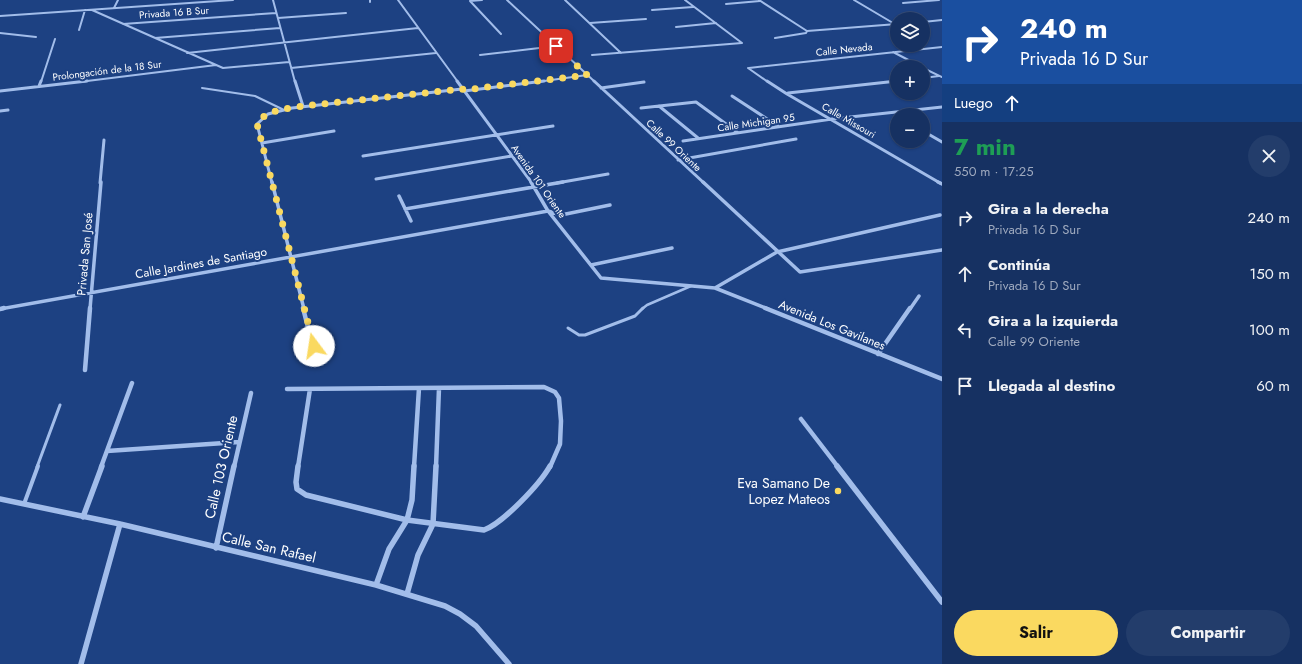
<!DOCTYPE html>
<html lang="es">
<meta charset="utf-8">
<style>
body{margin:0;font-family:Jost,sans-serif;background:#233d6b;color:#f1f3f6;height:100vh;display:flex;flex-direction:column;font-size:15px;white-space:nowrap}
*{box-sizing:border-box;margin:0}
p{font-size:13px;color:#9ea9be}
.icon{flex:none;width:22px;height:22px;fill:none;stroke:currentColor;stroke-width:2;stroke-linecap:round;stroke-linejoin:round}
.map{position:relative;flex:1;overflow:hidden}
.details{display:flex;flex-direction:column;background:#163162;width:360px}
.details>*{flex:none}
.top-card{background:#1a4fa0;color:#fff;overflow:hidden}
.buttons{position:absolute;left:890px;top:12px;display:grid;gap:8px}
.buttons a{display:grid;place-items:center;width:40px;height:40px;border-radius:50%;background:#163162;box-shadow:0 1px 3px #0004,0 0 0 1px #354c77;font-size:20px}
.pin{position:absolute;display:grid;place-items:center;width:34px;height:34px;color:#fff;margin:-17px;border-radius:8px;box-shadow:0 2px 6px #0006}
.me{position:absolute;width:44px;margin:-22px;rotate:346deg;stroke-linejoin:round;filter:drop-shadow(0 0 3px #0008)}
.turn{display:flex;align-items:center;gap:14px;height:84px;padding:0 12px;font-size:18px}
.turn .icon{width:52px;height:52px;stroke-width:2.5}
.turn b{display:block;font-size:28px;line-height:34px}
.then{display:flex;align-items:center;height:38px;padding:0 12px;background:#0003;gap:8px;font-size:15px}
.round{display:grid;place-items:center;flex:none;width:42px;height:42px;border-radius:21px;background:#233d6b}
.overview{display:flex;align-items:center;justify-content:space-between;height:68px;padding:0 12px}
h1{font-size:24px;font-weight:700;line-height:30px;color:#1e9e55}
.button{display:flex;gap:8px;margin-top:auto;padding:8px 12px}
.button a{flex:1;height:46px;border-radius:24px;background:#fad960;color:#111;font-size:16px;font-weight:700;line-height:46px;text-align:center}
.button a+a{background:#233d6b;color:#f1f3f6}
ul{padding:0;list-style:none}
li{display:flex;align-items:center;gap:12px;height:56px;padding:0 12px}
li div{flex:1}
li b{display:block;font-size:15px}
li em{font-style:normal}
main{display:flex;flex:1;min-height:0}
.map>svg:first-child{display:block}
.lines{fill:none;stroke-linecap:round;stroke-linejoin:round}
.lane-far3{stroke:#a2bdea;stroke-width:2}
.lane-far2{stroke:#a2bdea;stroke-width:2.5}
.lane-far1{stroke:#a2bdea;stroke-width:3}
.lane{stroke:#a2bdea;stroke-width:4}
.street-far4{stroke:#a2bdea;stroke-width:2}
.street-far3{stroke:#a2bdea;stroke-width:3}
.street-far2{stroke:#a2bdea;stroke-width:3.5}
.street-far1{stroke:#a2bdea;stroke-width:4.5}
.street{stroke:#a2bdea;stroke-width:5.5}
.route{stroke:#fad960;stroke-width:7;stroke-dasharray:0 12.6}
.poi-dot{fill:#fad960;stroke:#1d4182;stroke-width:1.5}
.labels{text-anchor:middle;stroke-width:4;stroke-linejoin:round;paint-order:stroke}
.far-street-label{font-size:10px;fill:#fff;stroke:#1d4182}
.street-label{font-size:12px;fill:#fff;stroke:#1d4182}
.near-street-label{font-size:14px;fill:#fff;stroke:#1d4182}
.near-poi-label{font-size:14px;fill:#fff;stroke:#1d4182;text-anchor:end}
</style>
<main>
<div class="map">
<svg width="942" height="664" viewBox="0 0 942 664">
<rect width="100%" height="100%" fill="#1d4182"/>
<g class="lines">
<path class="lane-far3" d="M202,88L255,96L282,109"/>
<path class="lane-far2" d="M642,309L647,305L691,286"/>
<path class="lane-far1" d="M568,328L579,335H585L635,316L643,308
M37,467L60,405"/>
<path class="lane" d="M24,504L38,466"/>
<path class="street-far4" d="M273,0L295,82
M370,0V2
M398,0L458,82
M507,0L595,82
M565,0L621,53
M685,0L742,43
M759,0L807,31
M854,0L893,23
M470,1L501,34
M470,1L482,0
M903,3L939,0
M726,4L760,1
M114,8L118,0
M92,10L223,68L289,62
M652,10L693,7
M0,16L233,0
M278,18L346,13
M923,22L942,20
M590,23L646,19
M123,24L276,13
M676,27L716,23
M79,30L85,10
M807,31L897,24
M0,33L36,37
M155,38L280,28
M775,38L806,33L807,31
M893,52L922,67
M187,53L418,28
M480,55L556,46
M592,55L742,43
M291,68L436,53
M748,68L768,82
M749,68L942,47
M923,68L942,77
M923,78L939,76
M41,82L55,39
M79,82L216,65
M537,82L587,75
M892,82L897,81"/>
<path class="street-far3" d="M295,81L303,106
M457,81L532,183
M594,81L704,183
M767,81L787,94L940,183
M39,86L41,81
M601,88L644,82
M0,91L87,81
M464,91L544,81
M788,93L897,81
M732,96L778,126
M659,106L698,138
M641,108L696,102L737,132
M0,111L8,110
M923,131L942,142
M683,141L832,119L942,107
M262,143L334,131
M363,156L553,126
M678,160L796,139
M376,179L512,156
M100,183L104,140
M272,183L257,124L268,114L292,108L462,89
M557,183L608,174"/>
<path class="street-far2" d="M272,182L304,309
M531,182L548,211L601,278L715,288L768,309
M703,182L800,272L942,250
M938,182L942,184
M399,196L411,221
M405,209L563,182
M591,265L672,248
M715,288L777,252L940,215
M0,309L548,211L561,215L610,205
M90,309L101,182
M910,309L919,296"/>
<path class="street-far1" d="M303,308L313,347
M765,308L942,379
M0,309L4,308
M878,354L910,308
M85,370L90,308
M287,389L544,387L555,392L559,398L561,421L560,444L550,467
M801,419L838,467
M107,451L239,442
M101,467L132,383
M234,467L251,393
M298,467L310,389
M414,467L419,388
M436,467L439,388"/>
<path class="street" d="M298,466L296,482L297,489L306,495L407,520L484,530C503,523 540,484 550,466
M837,466L942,602
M0,499L120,524L376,585L445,606L460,614L476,626L509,664
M83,517L102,466
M216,548L234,466
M376,585L389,549L407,520L412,500L414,466
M407,594L418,555L433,524L436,466
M81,664L120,524"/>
</g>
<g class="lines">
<path class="route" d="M314,346L257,124C266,109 287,109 303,106L462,89L464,90L587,75L556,46"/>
</g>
<circle class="poi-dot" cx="838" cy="491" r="4"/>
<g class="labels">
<g class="far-street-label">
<text transform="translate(174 12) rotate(-4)" y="4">Privada 16 B Sur</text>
<text transform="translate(844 49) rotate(-6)" y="4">Calle Nevada</text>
<text transform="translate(107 70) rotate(-7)" y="4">Prolongación de la 18 Sur</text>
<text transform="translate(849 120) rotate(30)" y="4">Calle Missouri</text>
<text transform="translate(756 122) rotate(-8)" y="4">Calle Michigan 95</text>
<text transform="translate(674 145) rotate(43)" y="4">Calle 99 Oriente</text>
<text transform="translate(539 181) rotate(55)" y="4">Avenida 101 Oriente</text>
</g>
<g class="street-label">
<text transform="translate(85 254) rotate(-85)" y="4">Privada San José</text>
<text transform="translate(201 263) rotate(-10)" y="4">Calle Jardines de Santiago</text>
<text transform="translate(832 325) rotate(22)" y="4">Avenida Los Gavilanes</text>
</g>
<g class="near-street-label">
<text transform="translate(221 467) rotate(-77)" y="5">Calle 103 Oriente</text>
<text transform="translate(269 547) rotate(13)" y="5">Calle San Rafael</text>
</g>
<g class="near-poi-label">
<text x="830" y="488">Eva Samano De<tspan x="830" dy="16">Lopez Mateos</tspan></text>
</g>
</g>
</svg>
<div class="buttons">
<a><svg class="icon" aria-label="layers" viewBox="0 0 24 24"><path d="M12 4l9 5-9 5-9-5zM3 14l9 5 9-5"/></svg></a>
<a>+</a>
<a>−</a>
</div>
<div class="pin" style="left:556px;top:46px;background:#d93025"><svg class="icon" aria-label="arrive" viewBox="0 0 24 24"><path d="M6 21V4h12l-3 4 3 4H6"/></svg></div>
<svg class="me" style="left:314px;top:346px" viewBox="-20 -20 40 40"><circle r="19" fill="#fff"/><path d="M0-13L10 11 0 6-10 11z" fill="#fad960"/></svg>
</div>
<section class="details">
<div class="top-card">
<div class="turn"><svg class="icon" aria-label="right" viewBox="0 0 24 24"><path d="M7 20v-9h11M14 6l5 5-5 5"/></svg><div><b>240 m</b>Privada 16 D Sur</div></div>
<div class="then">Luego<svg class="icon" aria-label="ahead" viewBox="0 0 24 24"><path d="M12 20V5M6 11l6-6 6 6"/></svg></div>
</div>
<div class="overview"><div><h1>7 min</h1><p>550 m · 17:25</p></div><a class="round"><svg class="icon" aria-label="close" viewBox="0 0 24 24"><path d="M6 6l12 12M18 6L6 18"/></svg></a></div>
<ul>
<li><svg class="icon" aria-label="right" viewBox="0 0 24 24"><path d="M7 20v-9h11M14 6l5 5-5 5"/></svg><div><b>Gira a la derecha</b><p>Privada 16 D Sur</p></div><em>240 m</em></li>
<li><svg class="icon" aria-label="ahead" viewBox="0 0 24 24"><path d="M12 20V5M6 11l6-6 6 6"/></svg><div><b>Continúa</b><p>Privada 16 D Sur</p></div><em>150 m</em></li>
<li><svg class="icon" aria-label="left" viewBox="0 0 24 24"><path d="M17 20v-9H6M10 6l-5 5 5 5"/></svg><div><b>Gira a la izquierda</b><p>Calle 99 Oriente</p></div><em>100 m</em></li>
<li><svg class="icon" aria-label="arrive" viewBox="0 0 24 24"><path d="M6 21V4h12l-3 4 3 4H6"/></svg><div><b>Llegada al destino</b></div><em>60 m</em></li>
</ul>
<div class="button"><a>Salir</a><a>Compartir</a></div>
</section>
</main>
